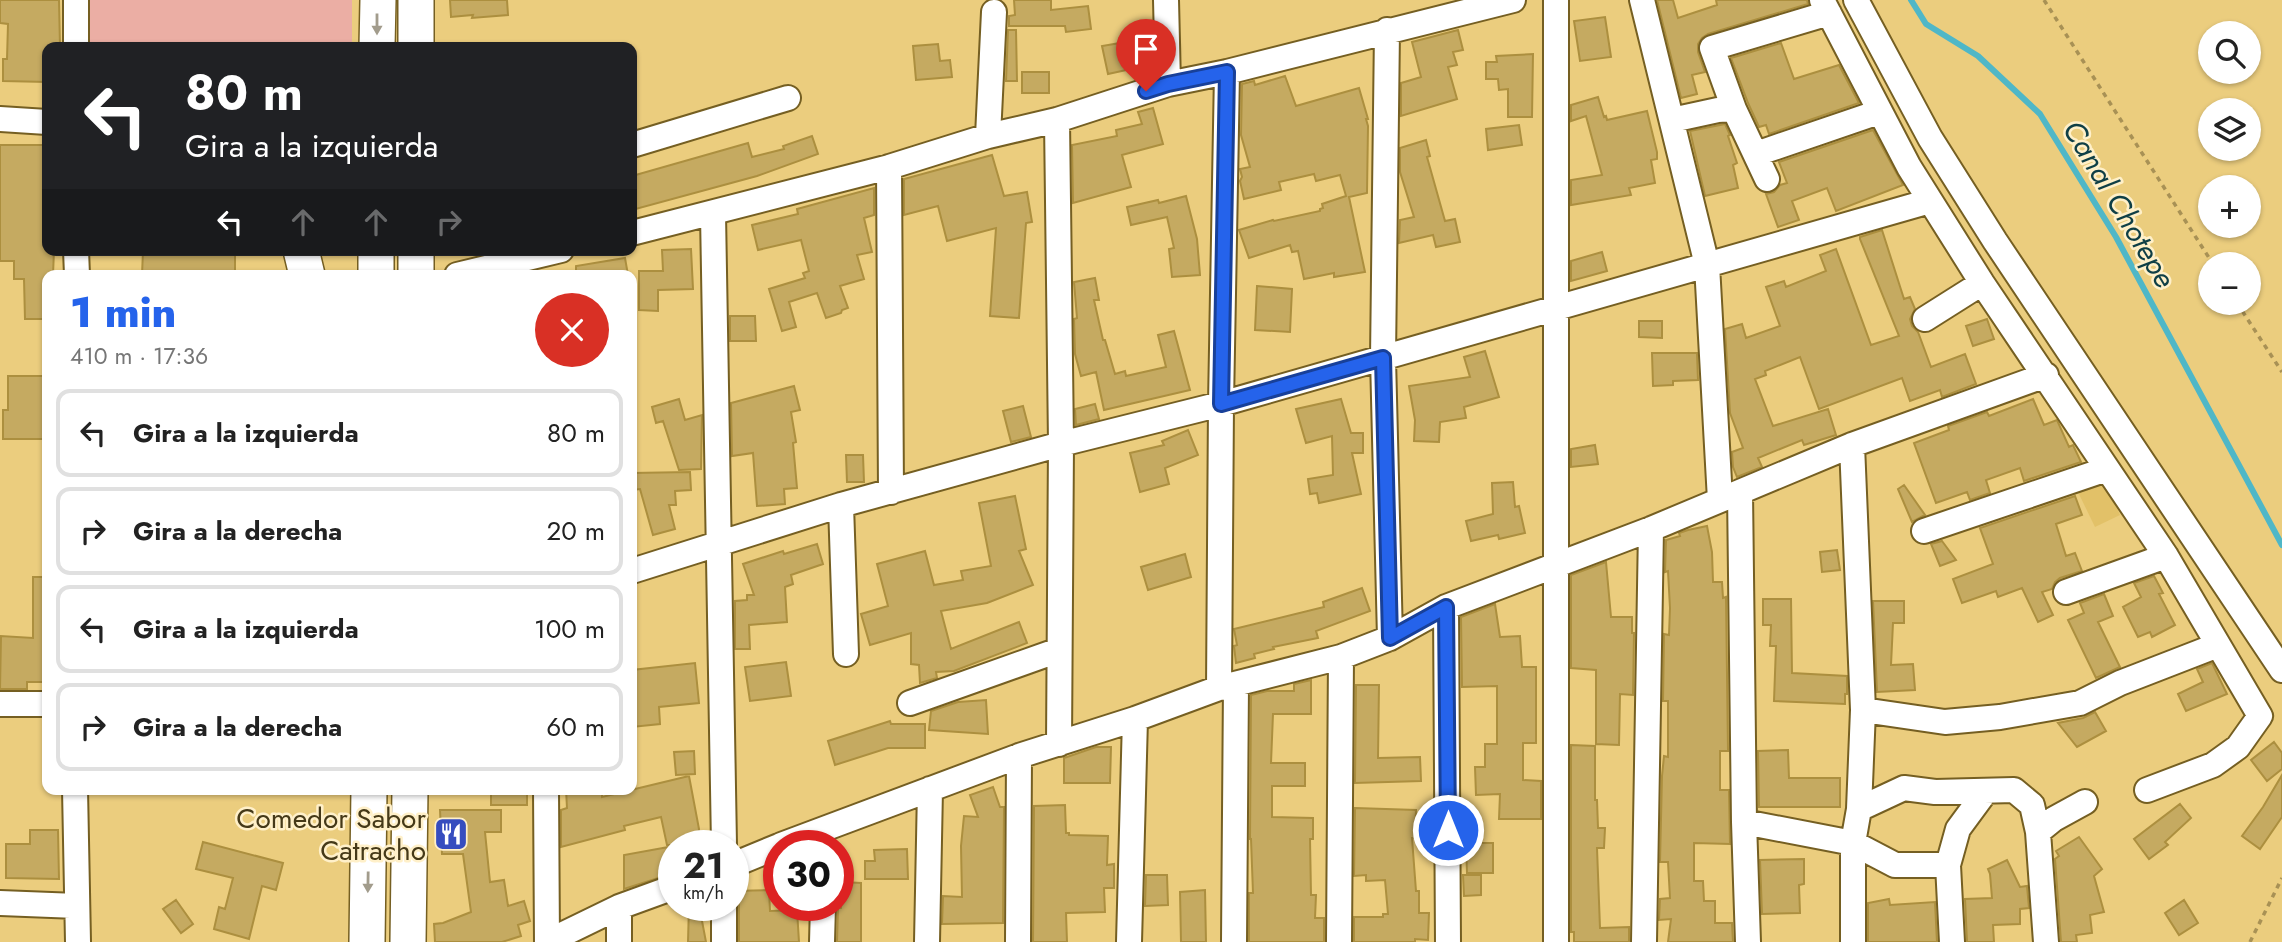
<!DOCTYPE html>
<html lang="es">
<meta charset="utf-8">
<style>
body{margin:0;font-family:Jost,sans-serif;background:#f2f2f2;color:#222;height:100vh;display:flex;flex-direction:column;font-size:26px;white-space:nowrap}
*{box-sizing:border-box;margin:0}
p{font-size:23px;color:#767676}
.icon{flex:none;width:38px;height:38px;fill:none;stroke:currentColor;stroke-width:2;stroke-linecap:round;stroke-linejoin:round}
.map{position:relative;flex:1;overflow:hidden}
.side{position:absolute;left:42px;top:270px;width:595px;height:525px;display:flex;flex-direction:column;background:#fff;border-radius:14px;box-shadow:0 2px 5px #0004}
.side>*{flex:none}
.top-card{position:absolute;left:42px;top:42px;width:595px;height:214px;border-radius:14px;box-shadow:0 2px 5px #0004;background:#202124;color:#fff;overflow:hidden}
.fabs{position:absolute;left:2198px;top:21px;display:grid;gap:14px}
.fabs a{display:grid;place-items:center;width:63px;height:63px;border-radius:50%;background:#fff;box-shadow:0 2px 5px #0004;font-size:35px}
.speed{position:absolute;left:658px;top:830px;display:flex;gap:14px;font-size:35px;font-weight:700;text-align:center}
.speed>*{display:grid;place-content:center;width:91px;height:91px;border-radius:50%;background:#fff;box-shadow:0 2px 5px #0004;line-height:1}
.speed small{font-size:18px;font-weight:400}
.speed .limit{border:10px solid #d22;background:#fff;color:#111}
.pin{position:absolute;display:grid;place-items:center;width:60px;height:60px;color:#fff;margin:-72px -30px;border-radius:50% 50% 50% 0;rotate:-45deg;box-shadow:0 0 7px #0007}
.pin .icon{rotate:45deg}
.me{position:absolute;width:77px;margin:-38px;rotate:0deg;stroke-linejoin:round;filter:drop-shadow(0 0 5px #0008)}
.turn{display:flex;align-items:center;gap:24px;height:147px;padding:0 28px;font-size:32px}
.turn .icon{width:91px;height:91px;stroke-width:2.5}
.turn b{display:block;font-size:49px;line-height:60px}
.lanes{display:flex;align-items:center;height:66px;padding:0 28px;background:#0003;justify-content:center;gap:35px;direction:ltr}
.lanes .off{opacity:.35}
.round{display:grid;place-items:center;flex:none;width:74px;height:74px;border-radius:37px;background:#f2f2f2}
.head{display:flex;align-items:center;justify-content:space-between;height:119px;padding:0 28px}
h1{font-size:42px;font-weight:800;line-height:52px;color:#2563eb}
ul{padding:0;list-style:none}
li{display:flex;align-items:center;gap:21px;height:88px;margin:0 14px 10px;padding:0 14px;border:4px solid #e0e0e0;border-radius:14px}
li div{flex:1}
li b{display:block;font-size:26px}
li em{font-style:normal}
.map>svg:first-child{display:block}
.built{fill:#e2c168}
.green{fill:#ebaea4}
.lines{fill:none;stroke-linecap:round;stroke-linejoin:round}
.stream{stroke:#4fb7c7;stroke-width:6}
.building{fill:#c5aa61;stroke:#ac8f3f;stroke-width:2}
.minor-casing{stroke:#755f22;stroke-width:28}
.highway-casing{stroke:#755f22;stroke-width:38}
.path{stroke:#a89155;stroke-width:3.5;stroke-dasharray:5 5;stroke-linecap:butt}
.minor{stroke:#fff;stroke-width:24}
.highway{stroke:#fff;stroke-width:35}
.oneway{fill:#a29c8c}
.route-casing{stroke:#184099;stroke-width:18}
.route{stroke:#2563eb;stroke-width:12}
.labels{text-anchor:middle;stroke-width:5;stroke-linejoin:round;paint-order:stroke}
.poi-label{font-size:28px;fill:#453918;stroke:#fff0c9;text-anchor:end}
.water-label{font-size:30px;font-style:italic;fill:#0f3f46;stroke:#fff0c9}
</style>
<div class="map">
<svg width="2282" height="942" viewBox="0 0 2282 942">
<rect width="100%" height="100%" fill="#ebcd7e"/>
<path class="built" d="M2103,478L2120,515L2095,527L2077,490Z"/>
<path class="green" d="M84,0H352V47H83Z"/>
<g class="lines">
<path class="stream" d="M1911,0L1926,24L1978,56L2040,114L2116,237L2282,545"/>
</g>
<path class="building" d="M0,0H59L60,47H47V82L3,81V59H7L8,24L0,23Z
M450,0H507L508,15L472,18L473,15L451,17Z
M1014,0H1051V10L1088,6L1091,29L1066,32L1065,26H1009V16L1015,15Z
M1657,0H1673L1678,18L1717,5L1716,0H1807L1808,4L1708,34L1702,38L1698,44V52L1705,72L1692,75L1697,94L1681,98Z
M1605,17L1611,57L1580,61L1574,21Z
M1008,30H1016L1017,81H1006Z
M1458,30L1463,50L1453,52L1457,65L1448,67L1457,99L1401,116V83L1421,77L1412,42Z
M1126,42L1131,69L1108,74L1102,46Z
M1781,43L1794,79L1839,65L1859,103L1769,134L1766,125L1759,127L1748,103L1731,58Z
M938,44L940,61L950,60L952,77L916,80L913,46Z
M1533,54L1532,117H1508V89L1499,90L1498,79H1486V62H1497L1496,56Z
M1022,72H1049V93H1022Z
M1285,76L1296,106L1359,88L1368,119H1366L1368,126L1367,193L1349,197L1365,272L1334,277V273L1304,279L1298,251L1292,252L1290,245L1249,258L1239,230L1273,220L1274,221L1320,211V209L1323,208L1322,204L1346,196L1340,175L1316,181L1314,174L1279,182L1281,190L1244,199L1240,181L1242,177L1240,169L1250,167L1241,135L1242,84L1254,81L1255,85Z
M1598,97L1604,117L1606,116L1607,120L1647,111L1657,152V159L1651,160L1655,183L1629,188L1631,195L1571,205V180L1602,175L1586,116L1571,121V105Z
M1153,108L1163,144L1122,155L1131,187L1073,203L1072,145L1117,136L1116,130L1142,124L1138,112Z
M1725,124L1730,135L1728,136L1737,163L1733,165L1738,188L1705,196L1690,131Z
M1519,125L1522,145L1488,150L1486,129Z
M1873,130L1903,185L1836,211L1827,188L1792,201L1799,220L1778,227L1766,194L1774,192L1780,185L1787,183L1779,162Z
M812,136L818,154L757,176L632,210V176L748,143L752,157L784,149L783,146Z
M1426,140L1430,156L1427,157L1445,221L1455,219L1460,242L1436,247L1433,235L1399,243L1400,220L1414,217L1400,172V148Z
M0,145H47V250H54L53,275H47V319H25L24,279H14V261H0Z
M992,155L1004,196L1027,192L1032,222L1026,223L1019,318L990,316L996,228L947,241L938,206L904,215V179Z
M874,188V215L864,218L872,252L857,255L864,279L840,286L848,308L842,310L841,313L826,318L817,293L789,302L796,327L782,331L769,289L805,278L803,273L809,271L801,240L758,250L752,225L798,214L797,209Z
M1186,196L1197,239L1200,275L1172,277L1169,249L1174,248L1167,217L1131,225L1127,207L1158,200L1159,203Z
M1882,230L1904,299L1910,297L1915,309L1910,319L1912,326L1918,332L1931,367L1965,354L1976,384L1942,397L1940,390L1910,401L1902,378L1819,409L1800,357L1765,371L1766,375L1755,379L1773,426L1828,409L1836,435L1804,445L1802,440L1758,458L1762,467L1737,477L1733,467L1732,452L1743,448L1730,413L1725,329L1742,324L1746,338L1780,326L1766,287L1784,281L1786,287L1826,271L1820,255L1836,249L1871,345L1899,336L1860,239V237Z
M691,249L693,289L658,290V311L639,310V271H663L662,250Z
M143,251L235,252V275H142Z
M1602,252L1607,271L1571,281V261Z
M625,258L628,275H576V266Z
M1095,278L1099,300H1094L1103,340H1105L1115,374L1125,371L1126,376L1166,367L1158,335L1174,331L1190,390L1104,410L1096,372L1081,376L1075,354L1074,319L1077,318L1074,282Z
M1257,286L1292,289L1290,332L1255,330Z
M730,316H755L756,341H730Z
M1987,319L1994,339L1973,346L1966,326Z
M1639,321H1662V338L1639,337Z
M1485,351L1499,397L1464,407L1466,418L1440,422L1439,442L1414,441L1415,420L1409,386L1470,377L1464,357Z
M1652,353H1697L1698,380L1673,381V385L1653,386Z
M8,376H47V439H3V410H8Z
M794,386L800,410L791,412L796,442L793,443L797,488L784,489L785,504L757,506L753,453L732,456L731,403Z
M679,399L685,420L702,415L701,469L679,470L663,421L656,423L652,407Z
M1341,399L1351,433H1363V453H1352L1361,494L1319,503L1317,493L1310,494L1308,479L1333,475L1332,436L1306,443L1296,409Z
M2033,399L2044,425L2057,420L2069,447L2073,445L2081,462L2024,481L2020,468L1986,480L1990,493L1970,500L1967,492L1936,503L1914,443L1949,430L1948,426L1987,412L1989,416Z
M1095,404L1099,419L1076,425L1075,409Z
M1023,406L1031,437L1011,442L1003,411Z
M1188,430L1198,455L1165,468L1169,484L1140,492L1130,453L1164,445L1162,441Z
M1595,445L1598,464L1571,467V449Z
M846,455H863L864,482H847Z
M690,472L691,490L675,491L676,505H669L675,529L653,535L640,489L632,490V473Z
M1513,482L1515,507L1519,506L1525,533L1499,539L1498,535L1471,541L1466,521L1493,514L1492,483Z
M1904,485L1925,515L1912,522L1898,489Z
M1015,496L1026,549L1019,551L1033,585L987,603L941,611L951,649L1019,622L1027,643L954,671L936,672L937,678L920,683L919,665L911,664V633L870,645L861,614L888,606L877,564L925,551L934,585L963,580L961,571L991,566L979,503Z
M2075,496L2082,515L2056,524L2066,556L2075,553L2082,571L2060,578L2055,582L2052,589L2042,592L2053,615L2038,622L2022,588L1998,597L1996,591L1962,603L1953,579L1993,564L1980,528Z
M1707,526L1712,552L1713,582H1722L1723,598L1726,597L1728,751H1720V790H1729L1730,844L1694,843V881H1703L1704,901H1715V923H1732L1733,942H1668L1671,919L1659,920L1660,899L1670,898L1668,862H1660L1662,776L1664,756L1668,757V701H1663L1664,634L1669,635L1670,608L1668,571L1665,572L1666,540L1680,536L1679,533L1688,530Z
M1942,541L1956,560L1940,566L1931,544Z
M817,544L823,564L791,575L793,584L785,587L787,622L749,625L750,649H735V601L747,600V595H754L743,564L783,551L784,554Z
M1837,550L1840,570L1822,572L1820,552Z
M1185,554L1191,577L1148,590L1141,567Z
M1606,562L1611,617H1632V633H1634L1633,695L1620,694L1619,745L1596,744V670L1571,668V575Z
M2154,576L2163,593L2159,594L2175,625L2152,637L2150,632L2138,637L2123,607L2141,597L2134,583Z
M33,577H47V682H27V689H0L1,636L33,638Z
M1362,588L1370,611L1316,631L1318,638L1273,647L1274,649L1254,654L1255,658L1236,663L1234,646L1237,645L1234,629L1324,607L1323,602Z
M2104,594L2113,616L2098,622L2120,667L2096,678L2068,620L2084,613L2080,603Z
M1763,599H1791L1792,673L1847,676V694H1845V704L1774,701L1776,646H1770L1771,625H1763Z
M1873,601H1904V623H1893L1891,665L1913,664L1915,690L1877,692Z
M1495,604L1500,637L1520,636L1522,667H1536V743H1523V780L1541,781V819H1499L1500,794L1476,795L1475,767H1485V744H1497V686L1462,687L1461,617Z
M786,662L791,696L750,701L745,667Z
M695,663L699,703L659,707L660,724L632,727V670Z
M2212,663L2227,694L2186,711L2178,694L2203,682L2197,669Z
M1311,680V714H1273L1271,763H1305V786H1272V817L1313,818V839H1310L1311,895H1316L1315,918H1324V942H1249V893H1253L1251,839H1250L1251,695L1267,691H1294V684Z
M1356,685H1379L1378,758L1420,757L1421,781L1355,783Z
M986,700L988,734L929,730L931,711L958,702Z
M2095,712L2106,731L2077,747L2058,723L2083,718Z
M890,721L891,724H925V748H888L835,765L828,741Z
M2274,742L2282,753V769L2267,781L2251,760Z
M1571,745L1595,746V800H1597L1598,828H1605L1604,848H1597L1600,928L1629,927V942H1574V932H1571Z
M1096,747H1111L1110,783H1064V758Z
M1788,750L1789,778H1840V807H1759L1758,751Z
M694,751L695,774L676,775L674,752Z
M2282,775V817L2260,849L2242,836L2263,807Z
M689,776L699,829L697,845H667L661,817L624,826L625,830L561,847V810L567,808L566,789H602V797Z
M993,787L1000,807H1004L1003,923L942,924L943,896L962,897L961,846L964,816L978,817L970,795Z
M491,789H527V805H491Z
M2180,804L2191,818L2165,842L2168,845L2149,859L2134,839Z
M1065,805L1066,833H1069V835L1108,836L1107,865L1114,864V888H1104L1105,912L1066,913L1067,942H1033L1034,806Z
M1355,808L1416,810L1415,838H1412L1416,891H1419V913H1429L1428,940L1415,939V942H1354V917H1383V914H1388L1385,880L1366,881V875L1354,876Z
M440,810H501V832H485L490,882L504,880L508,906L524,901L530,921L518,925L521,936L502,942H435L434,924L443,923L471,912L463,854H442Z
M30,830H58L59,879L6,878V844H30Z
M2079,837L2102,869L2094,876L2104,912L2090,915L2092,933L2076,935L2077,942H2061L2055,859L2059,856L2056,851Z
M203,842L283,863L276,890L262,886L249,939L214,929L219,907L225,909L233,878L196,869Z
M1466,843H1493V873H1467Z
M674,846V873L624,889V855Z
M907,849L908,879H865V861H875L874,850Z
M1804,859V884L1799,885L1800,913L1762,914L1760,860Z
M2007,860L2020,887L2027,886L2029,908L2020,909V924L1993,925L1994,942H1967L1965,899L1992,898L1990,874L1988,869Z
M1146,875H1167L1168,905L1145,906Z
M1463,875H1481V895L1464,896Z
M842,882L861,883V942H837L838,908H841Z
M769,890L770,911L797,910L799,942H739V905L733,891Z
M1205,890L1206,942H1181L1180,892Z
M1889,899L1890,905L1935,902L1937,942H1868V903Z
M176,900L193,924L181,933L163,909Z
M2184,900L2198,923L2179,935L2165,913Z
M689,905H699L706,942H688Z"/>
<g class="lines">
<g class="minor-casing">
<path id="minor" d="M1166,0L1168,84
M1642,0L1707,265L1720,500
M1822,0L1909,167L1982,283L2166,556L2260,716L2238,747L2213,765L2147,790
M1856,0L1930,138L1995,241L2282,670
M1387,30L1383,358L1390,638
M76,47V0
M1734,109L1712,48L1829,13
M0,119L47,122
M1057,120L1061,444L1059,744
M1672,120L1718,110L1734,109L1767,179
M988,136L994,12
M632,145L788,98
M1756,154L1879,112
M889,167L891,492
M713,214L724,845
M632,233L889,167L988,136L1057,120L1168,84L1227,72L1513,0
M76,250L77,275
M457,275L561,250
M1925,319L1982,283
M1852,445L1863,710L1859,809L1853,843V942
M1740,492L1744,822L1748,942
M841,505L846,654
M1924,531L2107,469
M632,571L841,505L1061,444L1221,404L1930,201
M2066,592L2166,556
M1446,607L1448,942
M1219,688L1221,404L1227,72
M910,703L1059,650
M0,704H47
M1863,710L1945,722L2000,717L2080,703L2120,683L2218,645
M75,789L78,942
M546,789L547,942
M1859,809L1904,788L1935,792L2014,790L2032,805L2038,832L2046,942
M1744,822L1853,843L1895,865H1948
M2038,832L2054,819L2085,802
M781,845L1019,756L1135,719L1219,688L1341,657L1390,638L1446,607L1651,529L1852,445L2046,375
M733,865L779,846
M0,903L77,906
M547,942L619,907L674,887
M619,942V907
M724,942V905
M822,942L823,905
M927,942L930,789
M1018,942L1019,756
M1129,942L1135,719
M1234,942L1236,685
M1339,942L1341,657
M1556,942V0
M1644,942L1651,529
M1952,942L1948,865L1958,829L1986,791"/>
</g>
<g class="highway-casing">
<path id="highway" d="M377,47L378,0
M416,47V0
M301,250L307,275
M376,275V250
M416,275V250
M367,942L369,789
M408,942L410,789"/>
</g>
<path class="path" d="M2044,0L2213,264
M2237,303L2282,372
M2250,942L2282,878"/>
<use href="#minor" class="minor"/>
<use href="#highway" class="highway"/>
</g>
<defs><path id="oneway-solid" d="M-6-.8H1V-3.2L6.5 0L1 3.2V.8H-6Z" transform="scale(1.75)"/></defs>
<g class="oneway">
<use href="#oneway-solid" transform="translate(377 24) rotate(90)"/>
<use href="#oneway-solid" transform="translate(368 882) rotate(91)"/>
</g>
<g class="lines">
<g class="route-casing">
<path id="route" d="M1146,91L1168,84L1227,72L1221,404L1383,358L1390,638L1446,607L1448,830"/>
</g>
<use href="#route" class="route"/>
</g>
<defs>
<g id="restaurant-square" transform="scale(1.75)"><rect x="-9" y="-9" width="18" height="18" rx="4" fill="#364dbf" stroke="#fff0c9"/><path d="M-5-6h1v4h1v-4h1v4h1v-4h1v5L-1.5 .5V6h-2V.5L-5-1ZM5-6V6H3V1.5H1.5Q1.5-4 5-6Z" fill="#fff"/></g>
</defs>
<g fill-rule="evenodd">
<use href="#restaurant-square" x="451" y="834"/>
</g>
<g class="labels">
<g class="poi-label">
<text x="426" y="828">Comedor Sabor<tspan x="426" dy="32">Catracho</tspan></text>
</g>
<g class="water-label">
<text transform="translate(2119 204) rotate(59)" y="10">Canal Chotepe</text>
</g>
</g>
</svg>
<div class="fabs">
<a><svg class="icon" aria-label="search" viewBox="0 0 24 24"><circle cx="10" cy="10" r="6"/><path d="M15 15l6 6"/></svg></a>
<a><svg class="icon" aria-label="layers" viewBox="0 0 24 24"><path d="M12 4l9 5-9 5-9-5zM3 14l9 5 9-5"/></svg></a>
<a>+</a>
<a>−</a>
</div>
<div class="speed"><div>21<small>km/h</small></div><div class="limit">30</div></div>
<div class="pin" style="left:1146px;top:91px;background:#d93025"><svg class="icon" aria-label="arrive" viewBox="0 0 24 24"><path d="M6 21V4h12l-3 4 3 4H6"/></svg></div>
<svg class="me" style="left:1448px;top:830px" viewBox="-20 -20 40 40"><circle r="17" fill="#2563eb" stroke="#fff" stroke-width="3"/><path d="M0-11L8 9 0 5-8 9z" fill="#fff"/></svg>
<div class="top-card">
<div class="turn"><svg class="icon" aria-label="left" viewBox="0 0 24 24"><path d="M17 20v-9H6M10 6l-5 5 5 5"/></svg><div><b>80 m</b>Gira a la izquierda</div></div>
<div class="lanes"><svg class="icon" aria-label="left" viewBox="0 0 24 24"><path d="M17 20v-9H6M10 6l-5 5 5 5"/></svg><svg class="icon off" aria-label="ahead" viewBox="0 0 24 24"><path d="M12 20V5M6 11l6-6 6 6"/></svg><svg class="icon off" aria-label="ahead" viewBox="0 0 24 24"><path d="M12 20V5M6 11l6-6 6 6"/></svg><svg class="icon off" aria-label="right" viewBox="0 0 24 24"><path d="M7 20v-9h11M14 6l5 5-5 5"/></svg></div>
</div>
<section class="side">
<div class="head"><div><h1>1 min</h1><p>410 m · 17:36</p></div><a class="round" style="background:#d93025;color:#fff"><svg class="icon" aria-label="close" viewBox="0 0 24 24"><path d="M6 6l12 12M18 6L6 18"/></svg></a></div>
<ul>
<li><svg class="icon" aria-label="left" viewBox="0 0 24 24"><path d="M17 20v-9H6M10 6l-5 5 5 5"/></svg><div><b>Gira a la izquierda</b></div><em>80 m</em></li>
<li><svg class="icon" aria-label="right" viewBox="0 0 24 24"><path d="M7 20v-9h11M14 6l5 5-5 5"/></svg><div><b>Gira a la derecha</b></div><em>20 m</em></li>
<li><svg class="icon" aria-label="left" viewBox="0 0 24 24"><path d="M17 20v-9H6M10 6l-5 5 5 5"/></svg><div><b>Gira a la izquierda</b></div><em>100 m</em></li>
<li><svg class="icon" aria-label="right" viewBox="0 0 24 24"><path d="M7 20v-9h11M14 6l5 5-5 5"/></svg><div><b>Gira a la derecha</b></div><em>60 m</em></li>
</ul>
</section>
</div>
